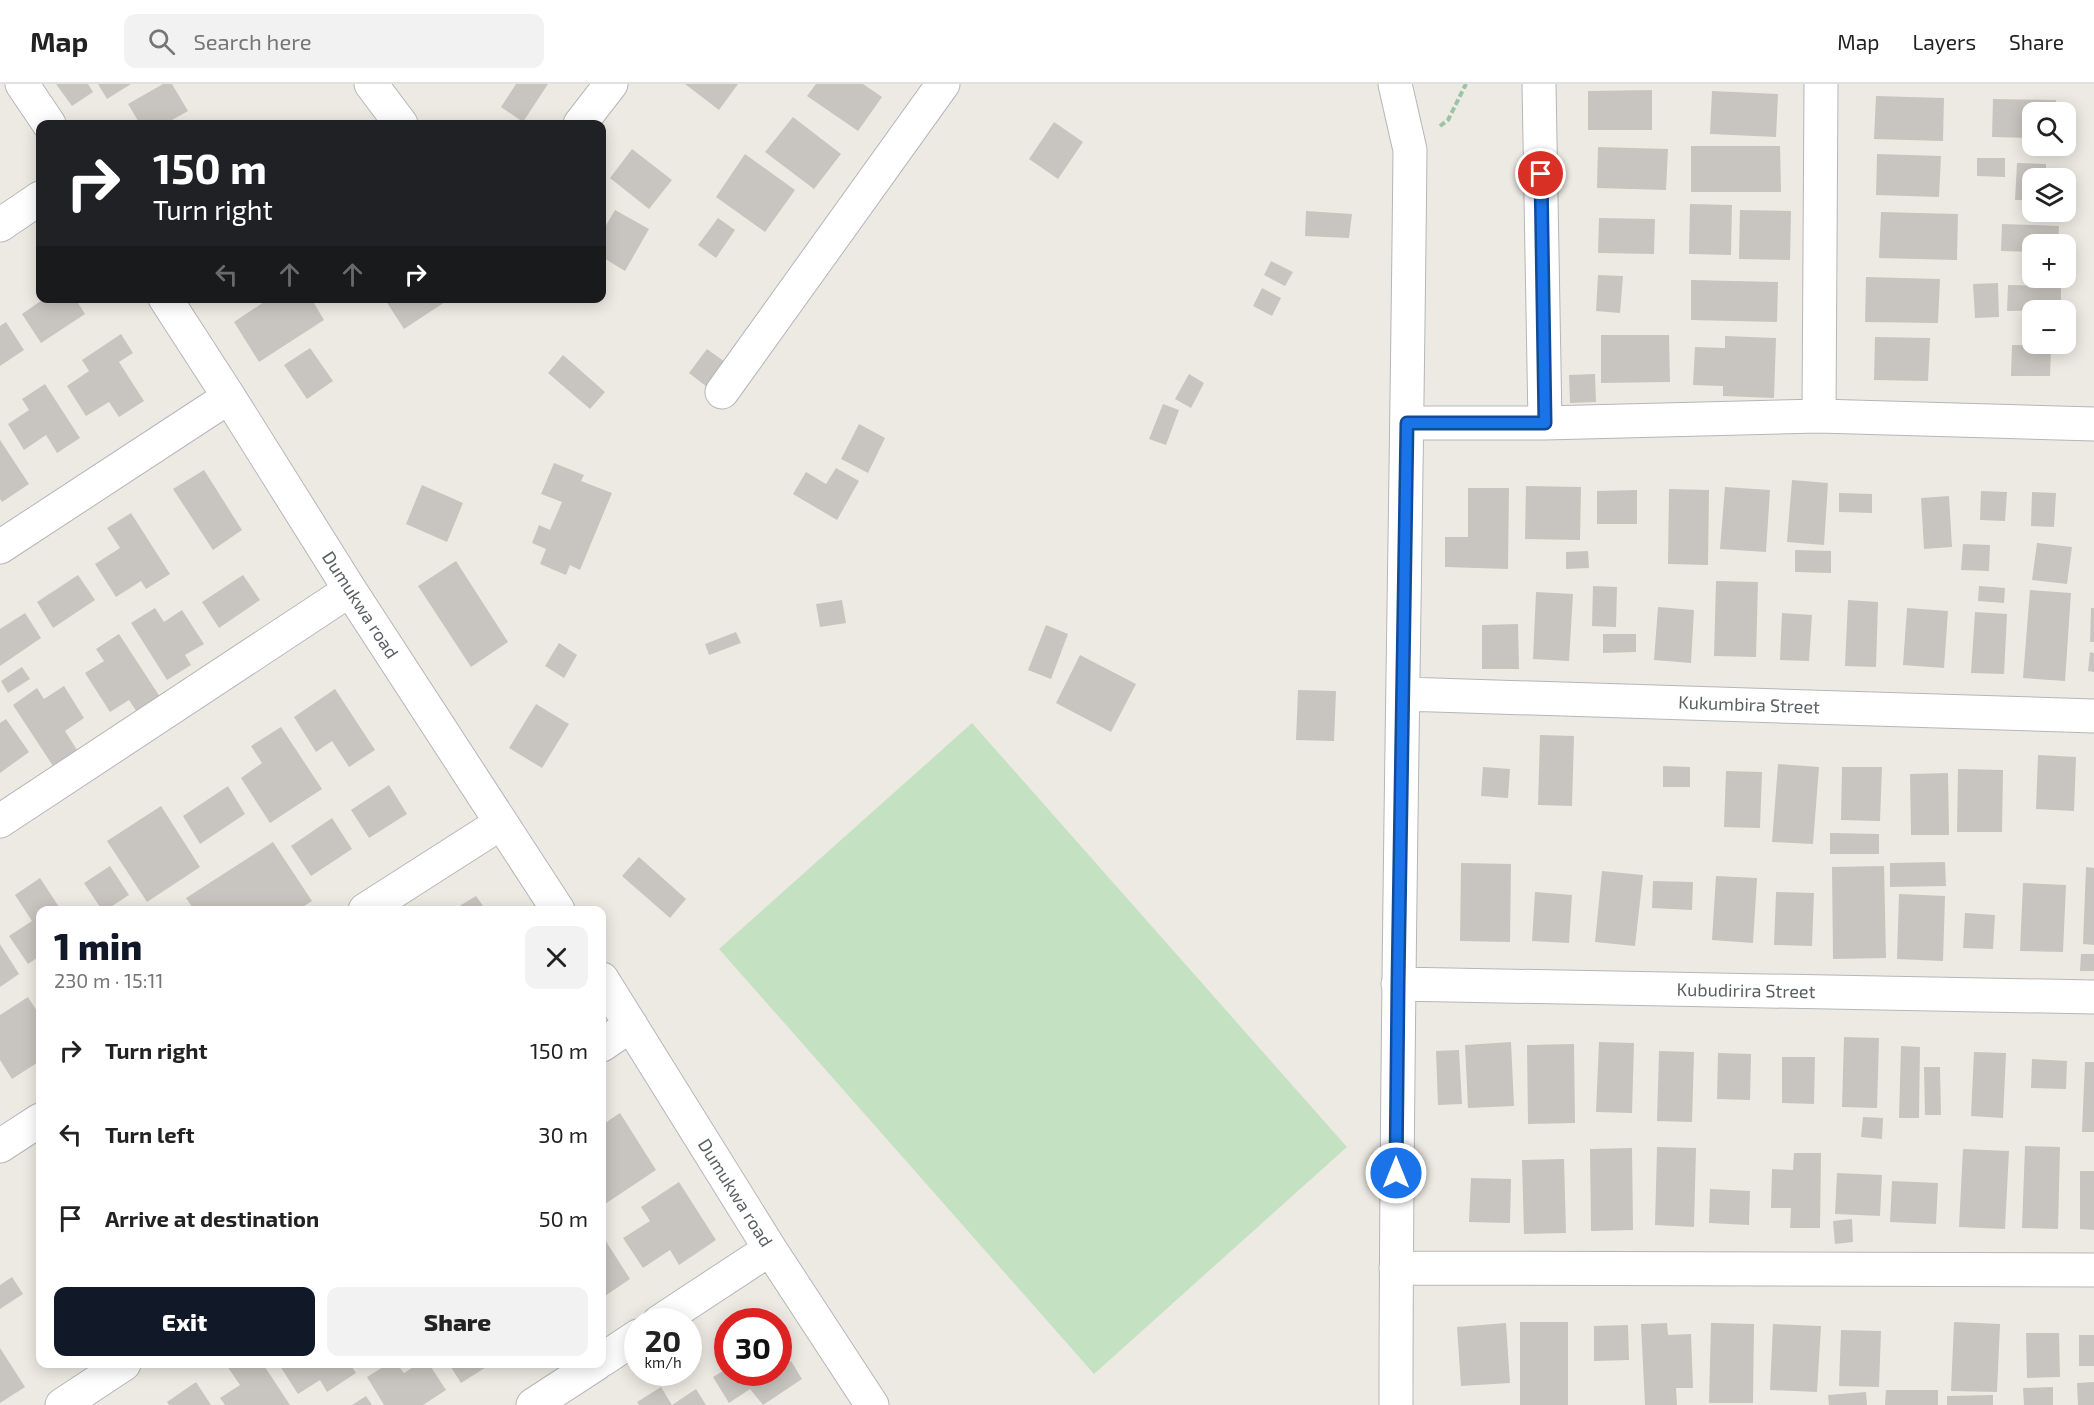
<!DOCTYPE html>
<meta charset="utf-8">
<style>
body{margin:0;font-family:"Exo 2",sans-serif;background:#f2f2f2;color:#222;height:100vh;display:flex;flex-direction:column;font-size:22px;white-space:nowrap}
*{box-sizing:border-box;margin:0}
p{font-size:20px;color:#767676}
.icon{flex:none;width:33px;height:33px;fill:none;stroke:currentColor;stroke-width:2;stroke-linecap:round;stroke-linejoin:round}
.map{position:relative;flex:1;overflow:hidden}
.panel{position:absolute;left:36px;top:822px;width:570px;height:462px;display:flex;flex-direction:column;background:#fff;border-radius:12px;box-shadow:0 3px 15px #0003}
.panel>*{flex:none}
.banner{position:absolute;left:36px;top:36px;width:570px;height:183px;border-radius:12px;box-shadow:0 3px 15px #0003;background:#202124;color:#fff;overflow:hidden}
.controls{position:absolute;left:2022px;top:18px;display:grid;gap:12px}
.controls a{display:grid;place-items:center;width:54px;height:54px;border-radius:12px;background:#fff;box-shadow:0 3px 15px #0003;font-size:30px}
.speed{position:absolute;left:624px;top:1224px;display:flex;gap:12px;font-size:30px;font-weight:700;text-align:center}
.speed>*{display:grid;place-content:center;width:78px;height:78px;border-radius:50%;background:#fff;box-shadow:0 3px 15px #0003;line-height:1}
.speed small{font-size:15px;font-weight:400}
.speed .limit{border:9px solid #d22;background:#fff;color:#111}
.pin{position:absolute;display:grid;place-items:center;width:51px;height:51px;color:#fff;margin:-26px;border:3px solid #fff;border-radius:50%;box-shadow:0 2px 6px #0007}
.me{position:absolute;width:66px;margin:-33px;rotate:0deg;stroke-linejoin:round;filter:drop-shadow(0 0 4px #0008)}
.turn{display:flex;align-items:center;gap:21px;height:126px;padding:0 18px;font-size:27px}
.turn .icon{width:78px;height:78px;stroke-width:2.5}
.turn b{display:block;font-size:42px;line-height:51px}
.lanes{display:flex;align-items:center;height:57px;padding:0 18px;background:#0003;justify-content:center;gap:30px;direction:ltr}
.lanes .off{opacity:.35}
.round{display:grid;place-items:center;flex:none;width:63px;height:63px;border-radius:12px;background:#f2f2f2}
.headline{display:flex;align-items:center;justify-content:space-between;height:102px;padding:0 18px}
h1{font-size:36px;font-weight:800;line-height:45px;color:#111827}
.primary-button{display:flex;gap:12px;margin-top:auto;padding:12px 18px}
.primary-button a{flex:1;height:69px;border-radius:12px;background:#111827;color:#fff;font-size:24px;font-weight:800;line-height:69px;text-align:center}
.primary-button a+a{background:#f2f2f2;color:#222}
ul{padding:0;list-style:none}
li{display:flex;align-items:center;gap:18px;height:84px;padding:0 18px}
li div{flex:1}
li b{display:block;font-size:22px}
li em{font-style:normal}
header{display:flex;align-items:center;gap:36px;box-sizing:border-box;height:84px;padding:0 30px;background:#fff;border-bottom:2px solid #e0e0e0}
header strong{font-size:28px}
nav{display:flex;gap:33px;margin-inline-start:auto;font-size:21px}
.search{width:420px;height:54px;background:#f2f2f2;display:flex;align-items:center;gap:15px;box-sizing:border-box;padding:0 21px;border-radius:12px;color:#767676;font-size:22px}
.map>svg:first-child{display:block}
.green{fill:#c4e2c2}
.building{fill:#c8c5c0}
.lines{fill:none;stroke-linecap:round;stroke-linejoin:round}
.minor-casing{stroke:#b4b6b9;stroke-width:35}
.path{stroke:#9cc3a4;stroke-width:4;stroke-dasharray:6 3;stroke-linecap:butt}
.minor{stroke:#fff;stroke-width:33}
.route-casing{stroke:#114b97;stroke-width:15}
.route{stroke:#1a73e8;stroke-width:10}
.labels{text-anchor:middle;stroke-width:5;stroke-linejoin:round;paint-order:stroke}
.street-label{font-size:18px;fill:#5b5f63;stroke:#fff}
</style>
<header>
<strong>Map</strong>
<div class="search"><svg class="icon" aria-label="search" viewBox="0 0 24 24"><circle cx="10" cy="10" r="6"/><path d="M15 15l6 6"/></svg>Search here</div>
<nav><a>Map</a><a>Layers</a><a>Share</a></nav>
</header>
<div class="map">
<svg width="2094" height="1321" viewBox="0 0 2094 1321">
<rect width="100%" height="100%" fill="#edeae3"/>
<path class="green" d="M972,639L1347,1063L1094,1290L719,865Z"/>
<path class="building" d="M56,0H88L93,8L72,22Z
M98,0H131L107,15Z
M163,0H172L188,27L165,40H140L128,20Z
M516,0H548L523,38L501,23Z
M685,0H738L719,26Z
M816,0H863L882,13L858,47L807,12Z
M1652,6V46H1588V7Z
M1712,7L1778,10L1776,53L1710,50Z
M1876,12L1944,14L1943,57L1874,55Z
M1993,15L2056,16V28H2032V54L1992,53Z
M793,33L841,70L814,105L765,68Z
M1054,38L1083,58L1058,95L1029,75Z
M1691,62H1780L1781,108H1691Z
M1598,63L1668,65L1666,106L1597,104Z
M632,65L672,96L649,125L610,94Z
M745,70L795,106L765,148L716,113Z
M1877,70L1941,72L1939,113L1876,111Z
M1977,74H2005V93L1977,92Z
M2017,79L2046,80V94H2032V116H2015Z
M1690,120L1732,121L1731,171L1689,170Z
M615,126L649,145L625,187L602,173V148Z
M1740,126L1791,127L1790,176L1739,175Z
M1306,127L1352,130L1349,154L1305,152Z
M1881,128L1958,130L1957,176L1879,174Z
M718,134L735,146L716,174L698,161Z
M1599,134L1655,135L1654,170L1598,169Z
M2002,140L2059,142L2058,160H2032V168L2001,167Z
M1271,177L1293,188L1285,202L1264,191Z
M1598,191L1623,192L1620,229L1596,227Z
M1866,193L1940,195L1938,239L1865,238Z
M1691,196L1778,198L1777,238L1691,236Z
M1998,199L1999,233L1975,234L1973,200Z
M2008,201L2061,202V226L2007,227Z
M1262,204L1281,214L1272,232L1253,222Z
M45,214H75L85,230L41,259L22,230Z
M270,214H311L324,236L259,278L234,238Z
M384,214H451L404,245Z
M6,238L24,266L0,282V242Z
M121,250L133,269L119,278L144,317L119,333L109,318L86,332L67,302L89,287L82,276Z
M1601,251H1669L1670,298L1601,299Z
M1725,252L1776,254L1774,314L1723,312V302L1693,301L1695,263L1725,264Z
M1875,253L1930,254L1928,297L1874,296Z
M2012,261L2051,262L2050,292H2011Z
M310,264L333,297L307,315L284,281Z
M707,265L725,278L707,303L689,289Z
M563,271L605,308L590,325L548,289Z
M1189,290L1204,299L1191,324L1175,315Z
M1595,290L1596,318L1570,319L1569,291Z
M45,300L80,354L57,369L46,351L24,366L8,340L29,326L22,315Z
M1163,320L1179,326L1166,361L1149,355Z
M859,340L885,354L868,389L841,375Z
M0,356L29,400L2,418L0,415Z
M554,379L584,391L581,397L612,409L580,486L570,481L566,491L540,480L546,465L532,459L539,441L550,446L562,418L541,410Z
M836,384L859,397L837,436L793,410L806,388L826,400Z
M204,386L242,446L213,466L173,405Z
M1792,396L1828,399L1824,461L1787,458Z
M422,401L463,419L447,458L406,440Z
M1526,402L1581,403L1580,456L1525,455Z
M1725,403L1770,406L1766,468L1720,465Z
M1468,404H1509L1508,485L1445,483V453H1468Z
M1669,405L1709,406L1708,481L1668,480Z
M1637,406V440H1597V407Z
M1981,407L2007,408L2005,437L1980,436Z
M2032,408L2056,409L2054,443L2031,442Z
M1839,409L1872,410V429L1839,428Z
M1949,412L1952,463L1924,465L1921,414Z
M131,429L170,490L146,505L141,497L116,513L95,480L120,464L107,444Z
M2037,459L2072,463L2067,500L2032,496Z
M1963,460L1990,461L1989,487L1961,486Z
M1795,466L1831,467V489L1795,488Z
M1588,467L1589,484L1566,485V468Z
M456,477L508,558L471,583L418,502Z
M78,491L95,516L53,544L37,518Z
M243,491L260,516L219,544L202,518Z
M1716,497L1758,498L1756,573L1714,572Z
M1593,502L1617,503L1616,543L1592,542Z
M1979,502L2005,504L2004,519L1978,517Z
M2030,506L2071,509L2065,597L2023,594Z
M1536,508L1573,510L1569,577L1533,575Z
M842,516L846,539L820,543L816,520Z
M1848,516L1878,518L1876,583L1845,582Z
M1658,523L1694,526L1691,579L1654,576Z
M155,524L164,538L182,526L204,560L185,571L191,581L167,596L131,539Z
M1907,524L1948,527L1944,584L1903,581Z
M2091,524H2094V558H2090Z
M1975,528L2007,530L2004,590L1971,589Z
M25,529L41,554L0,582V545Z
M1782,529L1812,531L1809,577L1780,576Z
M1518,540L1519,585H1482V541Z
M1046,541L1068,550L1051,595L1028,586Z
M736,548L741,559L709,571L705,560Z
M119,550L162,616L139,631L129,616L110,628L85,589L104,577L96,565Z
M1603,550H1636V568L1603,569Z
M559,559L577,571L564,594L545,582Z
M2090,568L2094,569V588L2088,587Z
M1080,571L1136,600L1111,648L1056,619Z
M22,583L30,595L8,609L1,597Z
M64,602L84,634L65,647L77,666L53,682L13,621L37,604L44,615Z
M335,605L375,666L349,683L332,657L316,668L294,633Z
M1298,606L1336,607L1334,657L1296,656Z
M536,620L569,640L542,684L509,664Z
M6,635L29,668L0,689V639Z
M281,643L322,705L270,739L241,694L262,679L251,662Z
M1540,651L1574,652L1572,722L1538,721Z
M2038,671L2076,673L2074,727L2036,725Z
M1778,680L1819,683L1813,760L1772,758Z
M1663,682L1690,683V703H1663Z
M1483,683L1510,685L1508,714L1481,712Z
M1842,683H1882L1880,737L1841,736Z
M1958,685L2003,686L2002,748H1957Z
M1726,687L1762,688L1760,744L1724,743Z
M1948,689L1949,751H1911L1910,690Z
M389,701L407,730L369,754L351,726Z
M228,702L245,730L200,760L183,732Z
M161,722L200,783L147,818L107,757Z
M332,734L352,765L311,792L291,762Z
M1830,749L1879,750V770H1830Z
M273,758L312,817L298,826H194L186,814Z
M639,773L686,815L670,834L622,792Z
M1945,778L1946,802L1890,803V779Z
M1461,779L1511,780L1510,858L1460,857Z
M110,782L129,811L106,826H102L84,799Z
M1884,782L1886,874L1833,875L1832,783Z
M2086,783L2094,784V861L2083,860Z
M1602,787L1643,791L1635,862L1595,858Z
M1716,792L1757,794L1753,859L1712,856Z
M40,794L61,826H40V872L28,880L9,852L32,837L15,811Z
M1653,797L1693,798L1692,826L1652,824Z
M2023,799L2066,801L2063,868L2020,867Z
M1535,808L1572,811L1569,859L1532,857Z
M1776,808L1814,809L1812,862L1774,861Z
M1899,810L1945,812L1943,877L1897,875Z
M476,812L486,826H453Z
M1965,829L1995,831L1993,865L1963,864Z
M0,860L19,890L0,903Z
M2081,870H2094V887H2080Z
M28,913L40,932V977L12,995L0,976V931Z
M1844,953L1879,954L1877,1024L1842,1023Z
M1511,958L1514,1022L1468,1024L1465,961Z
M1599,958L1634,959L1632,1029L1596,1028Z
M1574,960L1575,1039L1528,1040L1527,961Z
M1901,962L1920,963L1919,1034H1899Z
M1459,966L1462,1020L1438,1021L1436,967Z
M1659,967L1694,968L1692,1038L1657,1037Z
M1974,968L2006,969L2003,1034L1971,1032Z
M1718,969L1751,970L1750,1016L1717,1015Z
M1782,973H1815L1814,1020L1782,1019Z
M2032,975L2067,977L2066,1005L2031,1004Z
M2085,978H2094V1048H2082Z
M1924,983H1940L1941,1031H1925Z
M620,1029L656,1086L602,1122V1041Z
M1863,1033L1883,1034L1882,1055L1861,1053Z
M2025,1062L2060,1063L2058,1145L2022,1144Z
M1657,1063L1696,1064L1694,1143L1655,1141Z
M1632,1064L1633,1146L1591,1147L1590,1065Z
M1963,1065L2009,1067L2005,1145L1959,1143Z
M1794,1069H1821L1820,1144H1790L1791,1124H1771L1772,1085L1793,1086Z
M1564,1075L1566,1149L1524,1150L1522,1076Z
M2080,1087H2094V1146L2080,1145Z
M1837,1089L1882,1091L1880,1132L1835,1130Z
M1471,1094L1511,1095L1510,1139L1469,1138Z
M1892,1097L1938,1099L1936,1140L1890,1138Z
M679,1098L716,1156L679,1181L670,1166L643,1184L623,1154L650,1137L641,1123Z
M1710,1105L1750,1107L1749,1141L1709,1139Z
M1852,1135L1853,1158L1835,1160L1833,1137Z
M602,1151L630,1195L602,1214Z
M12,1193L23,1210L0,1225V1201Z
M1520,1238H1568V1321H1520Z
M1954,1238L2000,1240L1997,1308L1951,1307Z
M1506,1239L1510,1299L1461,1302L1457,1243Z
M1667,1239L1668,1251L1691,1250L1693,1304H1676L1677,1321H1645L1641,1240Z
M1711,1239L1754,1240L1753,1319H1709Z
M1773,1240L1821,1242L1817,1308L1770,1306Z
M1628,1241L1629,1276L1594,1277V1242Z
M1841,1246L1881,1247L1879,1303L1839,1302Z
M2026,1249H2059L2060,1293L2027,1294Z
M2079,1251H2094V1282H2079Z
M0,1264L25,1303L0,1319Z
M791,1277L802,1295L763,1321L750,1305L729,1319L713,1293L728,1284V1288H778V1286Z
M231,1280H263L290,1321H225L220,1314L240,1301L227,1282Z
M284,1280H350L356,1289L327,1308L320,1296L298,1310L280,1282Z
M388,1280H397L404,1289L418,1280H429L446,1306L423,1321H384L367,1293Z
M449,1280H491L461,1299Z
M196,1298L211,1321H169L167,1318Z
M2094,1298V1321H2078L2077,1299Z
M661,1303L672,1321L696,1305L706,1321H639L637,1318Z
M2053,1303V1321H2024L2023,1304Z
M1886,1306H1938V1321H1885Z
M1866,1308L1867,1321H1829L1828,1311Z
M1993,1311V1321H1947V1312Z
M366,1312L372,1321H352Z"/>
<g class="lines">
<g class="minor-casing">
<path id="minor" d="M22,0L49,40
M371,0L401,40
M1395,0L1410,66C1406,484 1396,903 1396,1321
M1539,0L1545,339
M580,40L611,0
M0,141L40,114
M165,214L229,313L350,506L558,826
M722,308L943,0
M1819,332L1821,0
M1407,339H1545L1819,332L2094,340
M0,463L229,313
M1404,610L2094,632
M0,737L350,506
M365,826L501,739
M602,895L770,1165L872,1321
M1398,900L2094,913
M602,961L631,941
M0,1062L40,1036
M1396,1184L2094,1186
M659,1238L770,1165
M602,1276L638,1252
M62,1321L124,1280
M533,1321L596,1280"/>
</g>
<path class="path" d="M1440,42L1448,36L1466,0"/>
<use href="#minor" class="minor"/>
</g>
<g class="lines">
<g class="route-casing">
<path id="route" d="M1396,1089L1398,900L1407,339H1545L1541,90"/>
</g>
<use href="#route" class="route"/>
</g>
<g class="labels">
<g class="street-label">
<text transform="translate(360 521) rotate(57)" y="6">Dumukwa road</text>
<text transform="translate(1749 621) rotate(2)" y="6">Kukumbira Street</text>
<text transform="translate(1746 907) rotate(1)" y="6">Kubudirira Street</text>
<text transform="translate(735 1109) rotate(58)" y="6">Dumukwa road</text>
</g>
</g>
</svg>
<div class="controls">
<a><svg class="icon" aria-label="search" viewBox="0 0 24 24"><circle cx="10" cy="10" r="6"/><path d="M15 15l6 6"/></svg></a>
<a><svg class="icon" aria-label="layers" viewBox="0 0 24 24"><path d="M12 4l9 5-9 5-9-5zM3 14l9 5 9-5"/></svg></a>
<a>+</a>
<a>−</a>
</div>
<div class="speed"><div>20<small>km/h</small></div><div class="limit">30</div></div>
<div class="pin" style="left:1541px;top:90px;background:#d93025"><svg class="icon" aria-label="arrive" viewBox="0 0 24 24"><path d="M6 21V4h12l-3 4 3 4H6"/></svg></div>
<svg class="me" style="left:1396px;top:1089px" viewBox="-20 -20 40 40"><circle r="17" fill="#1a73e8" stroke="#fff" stroke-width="3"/><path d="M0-11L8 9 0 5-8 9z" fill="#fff"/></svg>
<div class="banner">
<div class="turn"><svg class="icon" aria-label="right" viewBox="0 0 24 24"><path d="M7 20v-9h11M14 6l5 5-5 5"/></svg><div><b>150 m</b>Turn right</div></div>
<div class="lanes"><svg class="icon off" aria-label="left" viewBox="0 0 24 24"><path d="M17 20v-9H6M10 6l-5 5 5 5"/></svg><svg class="icon off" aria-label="ahead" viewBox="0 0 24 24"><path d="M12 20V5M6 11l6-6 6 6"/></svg><svg class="icon off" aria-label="ahead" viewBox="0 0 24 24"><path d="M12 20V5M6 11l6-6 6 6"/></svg><svg class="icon" aria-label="right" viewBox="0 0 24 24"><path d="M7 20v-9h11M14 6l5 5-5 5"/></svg></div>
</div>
<section class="panel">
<div class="headline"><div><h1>1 min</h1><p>230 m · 15:11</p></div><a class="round"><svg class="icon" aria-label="close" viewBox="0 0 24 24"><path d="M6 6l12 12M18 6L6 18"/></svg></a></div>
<ul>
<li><svg class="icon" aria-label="right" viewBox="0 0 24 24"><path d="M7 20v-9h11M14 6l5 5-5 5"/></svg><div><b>Turn right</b></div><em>150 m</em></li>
<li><svg class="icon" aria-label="left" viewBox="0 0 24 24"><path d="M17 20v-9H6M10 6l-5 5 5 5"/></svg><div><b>Turn left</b></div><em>30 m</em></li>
<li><svg class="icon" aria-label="arrive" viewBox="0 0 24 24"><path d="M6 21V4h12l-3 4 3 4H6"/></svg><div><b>Arrive at destination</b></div><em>50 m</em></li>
</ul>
<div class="primary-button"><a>Exit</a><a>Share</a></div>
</section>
</div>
